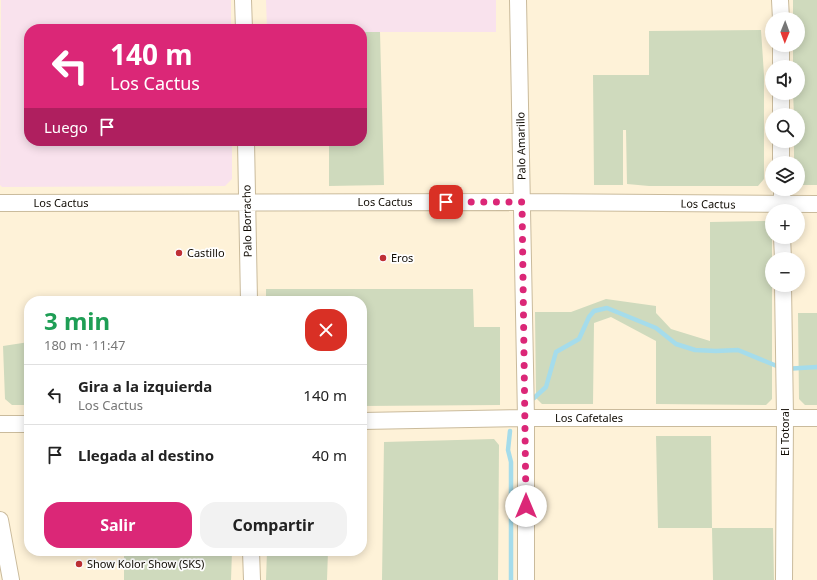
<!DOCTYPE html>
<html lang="es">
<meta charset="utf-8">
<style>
body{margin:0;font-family:"Noto Sans",sans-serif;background:#f2f2f2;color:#222;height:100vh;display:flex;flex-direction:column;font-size:15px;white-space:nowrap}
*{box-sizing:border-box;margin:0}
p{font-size:13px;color:#767676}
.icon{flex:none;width:22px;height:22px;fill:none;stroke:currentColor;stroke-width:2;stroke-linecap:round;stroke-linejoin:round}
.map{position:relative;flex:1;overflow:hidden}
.sheet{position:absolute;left:24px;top:296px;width:343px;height:260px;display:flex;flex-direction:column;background:#fff;border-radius:16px;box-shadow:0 2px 10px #0003}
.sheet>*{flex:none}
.top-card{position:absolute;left:24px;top:24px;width:343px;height:122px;border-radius:16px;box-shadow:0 2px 10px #0003;background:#db2777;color:#fff;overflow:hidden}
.needle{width:26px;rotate:181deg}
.controls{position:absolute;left:765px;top:12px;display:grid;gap:8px}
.controls a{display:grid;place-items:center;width:40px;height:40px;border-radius:50%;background:#fff;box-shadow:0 2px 10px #0003;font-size:20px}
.pin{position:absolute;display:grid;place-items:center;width:34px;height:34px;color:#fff;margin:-17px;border-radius:8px;box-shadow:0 2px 6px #0006}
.me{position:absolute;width:44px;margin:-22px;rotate:0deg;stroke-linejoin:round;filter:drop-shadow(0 0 3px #0008)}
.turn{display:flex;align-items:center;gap:14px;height:84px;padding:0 20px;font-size:18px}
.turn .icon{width:52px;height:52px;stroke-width:2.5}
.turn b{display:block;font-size:28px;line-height:34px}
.then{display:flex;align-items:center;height:38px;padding:0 20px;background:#0003;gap:8px;font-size:15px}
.round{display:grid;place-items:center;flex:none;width:42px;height:42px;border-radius:16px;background:#f2f2f2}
.summary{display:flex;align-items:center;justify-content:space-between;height:68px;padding:0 20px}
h1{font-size:24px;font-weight:700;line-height:30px;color:#1e9e55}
.cta{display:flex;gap:8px;margin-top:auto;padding:8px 20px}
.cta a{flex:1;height:46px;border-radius:16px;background:#db2777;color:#fff;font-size:16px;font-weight:700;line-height:46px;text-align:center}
.cta a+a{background:#f2f2f2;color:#222}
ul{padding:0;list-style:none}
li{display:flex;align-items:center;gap:12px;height:60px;padding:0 20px;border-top:1px solid #e0e0e0}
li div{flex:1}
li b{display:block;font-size:15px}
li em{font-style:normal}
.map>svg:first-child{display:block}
.industrial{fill:#f9e2ed}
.green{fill:#cfdabd}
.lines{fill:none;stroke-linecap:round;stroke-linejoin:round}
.stream{stroke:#a5dceb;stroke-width:4.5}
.minor-casing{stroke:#cabb9c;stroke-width:18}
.minor{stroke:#fff;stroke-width:16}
.route{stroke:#db2777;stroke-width:7;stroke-dasharray:0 12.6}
.poi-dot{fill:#bf3035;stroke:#fff;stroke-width:1.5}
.labels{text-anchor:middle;stroke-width:3.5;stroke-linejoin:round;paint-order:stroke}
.street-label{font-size:11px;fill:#100b03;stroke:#fff}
.poi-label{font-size:11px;fill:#100b03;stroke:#fff;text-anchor:start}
</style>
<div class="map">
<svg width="817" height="580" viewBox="0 0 817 580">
<rect width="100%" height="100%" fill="#fef2d8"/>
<path class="industrial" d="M1,0H231V29H29V141H232V179L225,186L2,187L0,185Z
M266,0H496V32H362V29H267Z"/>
<path class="green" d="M793,0H817V185H800L798,183V163H794V141H798V115H794L793,93H798V67H793V45H798V19H793Z
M761,30L764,75V179L758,186H649L627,184L626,130H623V185H594L593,75H649V31Z
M362,32H380L384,185L329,186V141H362Z
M765,221L772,227V399L766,405L656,404V341L611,317L594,323L593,404H542L536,398L535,312H571L606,299L656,306V313L671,329L710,341V222Z
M266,289H473L474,327H500V405L362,406V301H266Z
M798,313H817V405H805L799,399Z
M29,342V405H12L5,399L3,346Z
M656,436H711L712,528H773L774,580H713L712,528H658Z
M494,439L499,445L498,580H382L384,442Z
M124,551H232L231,580H124Z
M267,551H328L327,580H266Z"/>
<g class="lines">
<path class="stream" d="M534,398L546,387L556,352L579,339L589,317L594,311L607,308L656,328L676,344L695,350L716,351L738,350L784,369L817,367
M510,431L508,450L511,462V580"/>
<g class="minor-casing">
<path id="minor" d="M243,0L244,29
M518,0L526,418V580
M780,0L781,19
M781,45V67
M781,93V115
M246,141L249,301
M781,141V163
M782,189V211
M0,203L522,202L817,204
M782,237L783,259
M783,285L785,417L784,580
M362,421L526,418H817
M0,424H29
M0,520L11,580
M251,551L252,580"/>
</g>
<use href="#minor" class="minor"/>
</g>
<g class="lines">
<path class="route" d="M446,202H522L526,506"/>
</g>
<g class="poi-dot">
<circle cx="179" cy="253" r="4"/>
<circle cx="383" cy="258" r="4"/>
<circle cx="79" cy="564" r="4"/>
</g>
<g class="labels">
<g class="street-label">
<text transform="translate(521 146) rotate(-91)" y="4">Palo Amarillo</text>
<text x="385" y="206">Los Cactus</text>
<text x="61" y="207">Los Cactus</text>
<text transform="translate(708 204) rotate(1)" y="4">Los Cactus</text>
<text transform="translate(247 221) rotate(-91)" y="4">Palo Borracho</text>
<text x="589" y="422">Los Cafetales</text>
<text transform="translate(785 432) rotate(-90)" y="4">El Totoral</text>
</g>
<g class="poi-label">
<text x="187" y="257">Castillo</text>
<text x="391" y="262">Eros</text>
<text x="87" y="568">Show Kolor Show (SKS)</text>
</g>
</g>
</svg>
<div class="controls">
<a><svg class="needle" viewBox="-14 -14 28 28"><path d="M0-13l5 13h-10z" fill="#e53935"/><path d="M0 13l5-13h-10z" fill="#767676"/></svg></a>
<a><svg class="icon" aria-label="sound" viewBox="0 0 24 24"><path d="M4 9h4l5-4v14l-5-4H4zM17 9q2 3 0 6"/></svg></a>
<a><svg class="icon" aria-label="search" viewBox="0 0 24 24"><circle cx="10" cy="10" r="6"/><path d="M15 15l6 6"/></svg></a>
<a><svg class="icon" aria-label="layers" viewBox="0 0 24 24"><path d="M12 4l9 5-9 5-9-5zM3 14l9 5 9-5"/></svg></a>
<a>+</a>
<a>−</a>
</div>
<div class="pin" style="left:446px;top:202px;background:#d93025"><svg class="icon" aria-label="arrive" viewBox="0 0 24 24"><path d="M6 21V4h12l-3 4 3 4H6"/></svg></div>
<svg class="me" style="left:526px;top:506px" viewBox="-20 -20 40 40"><circle r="19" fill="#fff"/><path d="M0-13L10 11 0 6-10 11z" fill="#db2777"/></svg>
<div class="top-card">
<div class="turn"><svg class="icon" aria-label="left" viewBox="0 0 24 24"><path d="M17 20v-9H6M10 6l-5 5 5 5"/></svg><div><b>140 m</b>Los Cactus</div></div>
<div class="then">Luego<svg class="icon" aria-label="arrive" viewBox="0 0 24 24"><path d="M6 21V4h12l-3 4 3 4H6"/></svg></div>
</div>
<section class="sheet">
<div class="summary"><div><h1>3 min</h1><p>180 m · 11:47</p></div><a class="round" style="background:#d93025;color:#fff"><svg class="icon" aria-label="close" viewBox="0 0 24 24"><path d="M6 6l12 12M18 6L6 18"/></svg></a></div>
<ul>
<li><svg class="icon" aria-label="left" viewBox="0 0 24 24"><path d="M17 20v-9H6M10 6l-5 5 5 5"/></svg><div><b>Gira a la izquierda</b><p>Los Cactus</p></div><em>140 m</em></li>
<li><svg class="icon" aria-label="arrive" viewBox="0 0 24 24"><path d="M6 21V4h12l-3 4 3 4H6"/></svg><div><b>Llegada al destino</b></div><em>40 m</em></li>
</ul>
<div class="cta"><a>Salir</a><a>Compartir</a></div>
</section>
</div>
